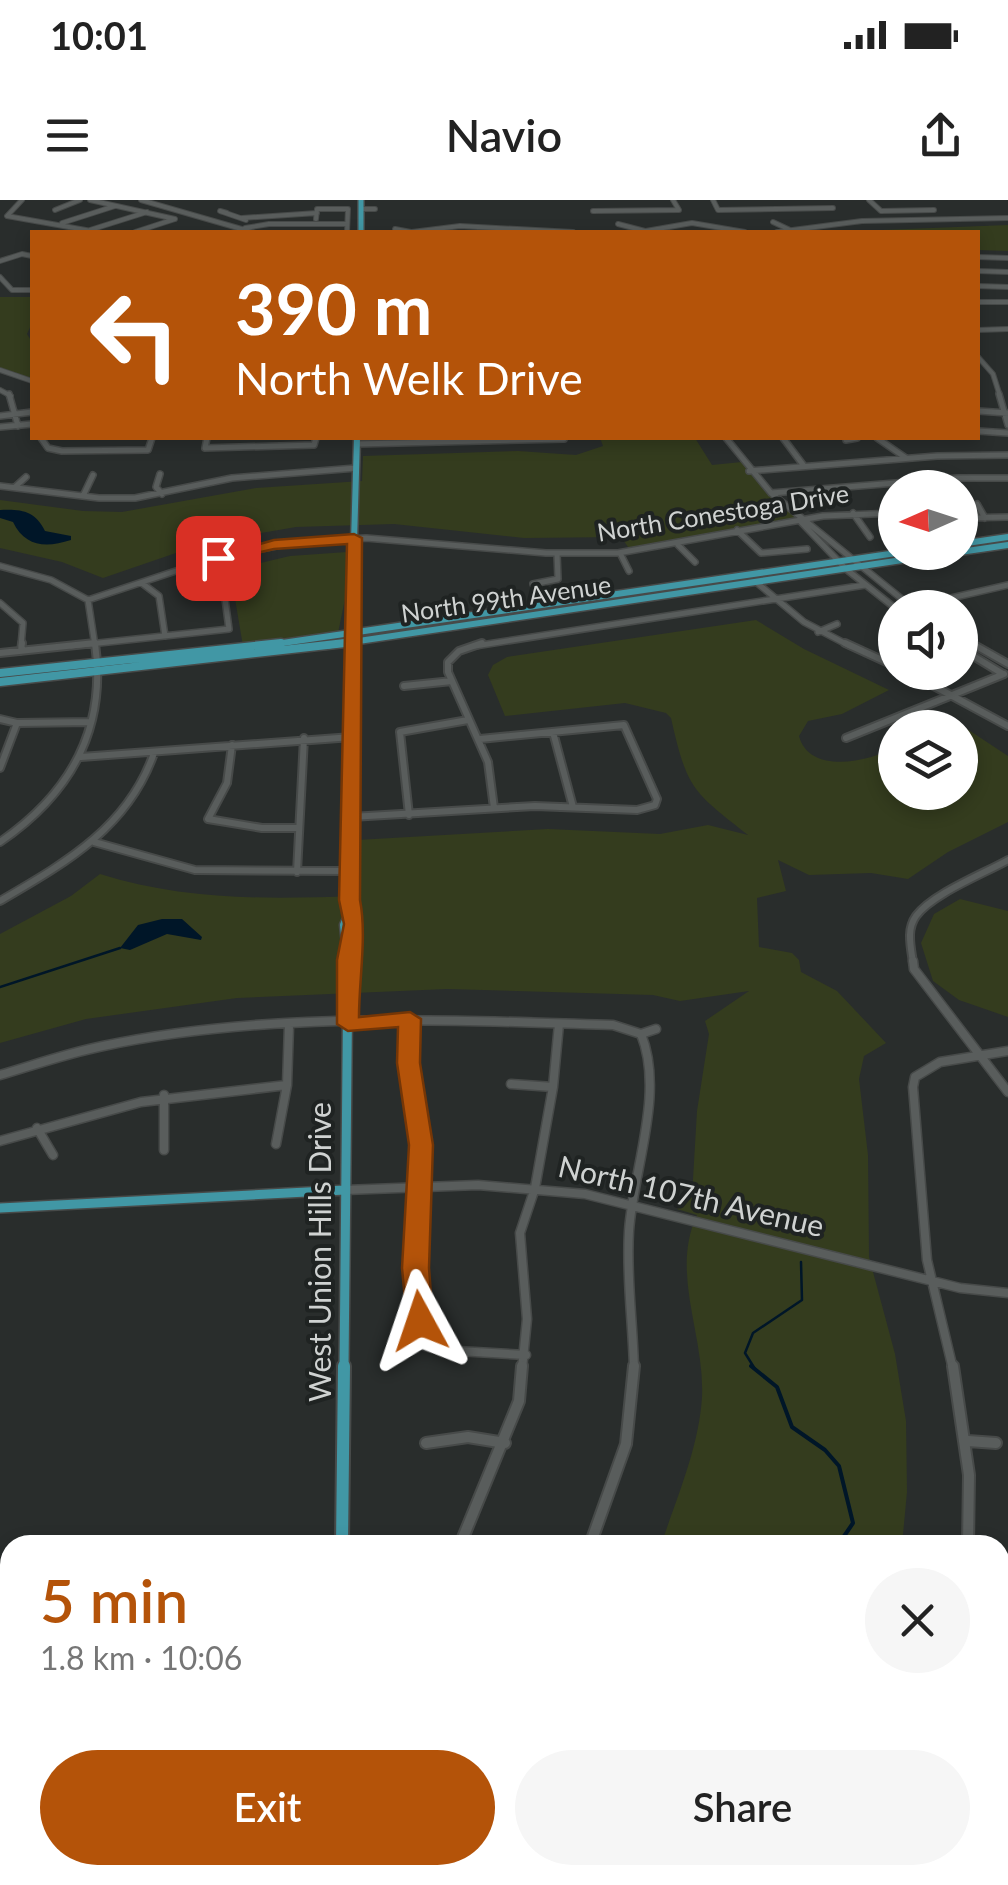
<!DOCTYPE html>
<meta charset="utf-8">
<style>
body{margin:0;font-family:Lato,sans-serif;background:#f6f6f6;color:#222;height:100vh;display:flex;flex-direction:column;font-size:38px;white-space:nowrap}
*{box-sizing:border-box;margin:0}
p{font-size:32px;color:#767676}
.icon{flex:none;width:55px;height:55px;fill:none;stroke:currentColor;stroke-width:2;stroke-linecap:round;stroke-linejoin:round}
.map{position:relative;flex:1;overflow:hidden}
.sheet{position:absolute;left:0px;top:1335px;width:1010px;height:350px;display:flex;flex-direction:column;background:#fff;border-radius:30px 30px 0 0;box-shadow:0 5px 15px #0003}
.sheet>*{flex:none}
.banner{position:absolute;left:30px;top:30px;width:950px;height:210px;border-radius:0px;box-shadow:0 5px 15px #0003;background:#b45309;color:#fff;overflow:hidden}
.needle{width:65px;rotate:267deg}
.controls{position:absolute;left:878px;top:270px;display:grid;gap:20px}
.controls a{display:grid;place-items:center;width:100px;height:100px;border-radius:50%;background:#fff;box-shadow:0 5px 15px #0003;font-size:50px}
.pin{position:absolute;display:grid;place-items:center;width:85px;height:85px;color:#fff;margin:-42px;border-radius:20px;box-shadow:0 5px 15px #0006}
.me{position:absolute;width:110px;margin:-55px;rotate:355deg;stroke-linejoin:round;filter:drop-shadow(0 0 8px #0008)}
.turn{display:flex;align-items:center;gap:35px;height:210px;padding:0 40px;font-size:45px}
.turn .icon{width:130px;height:130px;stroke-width:2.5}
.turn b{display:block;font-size:70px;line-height:85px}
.round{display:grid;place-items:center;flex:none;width:105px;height:105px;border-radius:52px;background:#f6f6f6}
.head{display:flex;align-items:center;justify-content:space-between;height:170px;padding:0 40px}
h1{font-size:60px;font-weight:600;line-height:75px;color:#b45309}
.cta{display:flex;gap:20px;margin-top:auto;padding:20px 40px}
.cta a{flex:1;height:115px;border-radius:60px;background:#b45309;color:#fff;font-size:40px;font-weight:600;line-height:115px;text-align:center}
.cta a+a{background:#f6f6f6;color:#222}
.status{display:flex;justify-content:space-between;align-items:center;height:70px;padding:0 50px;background:#fff;direction:ltr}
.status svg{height:28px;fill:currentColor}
header{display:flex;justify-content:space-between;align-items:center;height:130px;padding:0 40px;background:#fff;font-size:45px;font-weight:600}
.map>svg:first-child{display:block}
.green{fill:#343c1e}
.water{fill:#001628}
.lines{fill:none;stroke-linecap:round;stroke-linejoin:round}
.stream-far1{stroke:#001628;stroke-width:2.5}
.stream{stroke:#001628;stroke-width:4}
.minor-far4-casing{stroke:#474a49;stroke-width:6}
.minor-far3-casing{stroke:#474a49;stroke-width:8}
.minor-far2-casing{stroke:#474a49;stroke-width:10}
.minor-far1-casing{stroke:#474a49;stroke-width:11}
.minor-casing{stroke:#474a49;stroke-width:14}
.major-far4-casing{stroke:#474a49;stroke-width:8}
.major-far3-casing{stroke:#474a49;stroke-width:9}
.major-far2-casing{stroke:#474a49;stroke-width:11}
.major-far1-casing{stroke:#474a49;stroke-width:12}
.major-casing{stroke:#474a49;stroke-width:16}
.minor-far4{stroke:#595d5c;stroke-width:4}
.minor-far3{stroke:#595d5c;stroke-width:5}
.minor-far2{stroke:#595d5c;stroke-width:6}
.minor-far1{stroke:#595d5c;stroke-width:8}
.minor{stroke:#595d5c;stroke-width:10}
.major-far4{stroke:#4197a5;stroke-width:5}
.major-far3{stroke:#4197a5;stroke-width:6}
.major-far2{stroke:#4197a5;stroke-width:8}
.major-far1{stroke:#4197a5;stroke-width:9}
.major{stroke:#4197a5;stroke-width:12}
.route{fill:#b45309;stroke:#753606;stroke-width:2.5}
.labels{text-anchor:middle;stroke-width:8;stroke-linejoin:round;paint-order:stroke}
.far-street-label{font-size:25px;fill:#cfd2d1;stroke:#1f2322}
.street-label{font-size:30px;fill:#cfd2d1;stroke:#1f2322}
</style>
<div class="status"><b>10:01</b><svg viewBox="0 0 49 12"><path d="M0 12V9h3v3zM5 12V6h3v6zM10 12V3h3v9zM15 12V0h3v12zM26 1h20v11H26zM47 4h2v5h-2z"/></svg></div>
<header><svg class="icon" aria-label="menu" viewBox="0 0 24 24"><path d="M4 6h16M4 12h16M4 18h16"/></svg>Navio<svg class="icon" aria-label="share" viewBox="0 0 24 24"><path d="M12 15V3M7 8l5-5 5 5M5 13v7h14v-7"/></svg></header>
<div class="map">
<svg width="1008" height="1685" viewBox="0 0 1008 1685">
<rect width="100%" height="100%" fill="#292d2c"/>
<path class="green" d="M1008,25V51L978,50V32H831Z
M0,97H32V123L27,134L32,142V182L0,172Z
M600,238H695L712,265L742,262L799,318L631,351L621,337L524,338L394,324L296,327L208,342L103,378L62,362L0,348V300L83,311L122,312L256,288L362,281L363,256L518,251L576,255L603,246Z
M347,352L345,399L338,433L243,446L232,381L226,371L290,356Z
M756,420L804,449L889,490L842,514L808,521L799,536C809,575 870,562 895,547V592H960V528L937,527L955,521L1008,556V622L948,652L908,679L871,673L809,675L778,660L786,691L757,698L759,747L792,753L799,760L801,772L837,791L886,843L864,856L859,879L868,955L869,1057L895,1154L906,1221L907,1292L902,1345H661C677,1297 699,1247 702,1197C705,1135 670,1073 697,1015L677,1009L692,996L697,911L709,834L705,821L749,791L680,801L653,795L447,789L237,798L86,819L0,843V734L71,696L100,674C186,701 268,699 356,696L357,640L548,629L660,634L708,625L748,635C692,591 687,589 671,518L666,513L625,503L505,516L488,475L493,465L507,457Z
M960,699L1008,711V817L959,800L933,781L921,743L934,714Z
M1000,1546L1008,1549V1685H673L668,1675H1000Z"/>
<path class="water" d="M0,310C22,309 35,311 45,331L71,336V340C46,348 25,347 13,322L0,318Z
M833,364L838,368L389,435L386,431Z
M162,719H182L202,737L201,740L167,734L130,750L120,748L138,725Z"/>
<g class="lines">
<path class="stream-far1" d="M942,32H964
M0,787L120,748
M755,1169L745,1153L753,1133L802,1100L801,1062"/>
<path class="stream" d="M751,1166L777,1187L792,1227L825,1250L839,1266L853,1323L838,1345"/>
<g class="minor-far4-casing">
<path id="minor-far4" d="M22,0L7,16L97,32
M90,0L175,19
M141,0L252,32
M713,0L718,10L833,8
M869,0L881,11L934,10
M361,9H375
M55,10L80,0
M593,11L679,10L673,0
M227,13L220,11L246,20
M242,18L317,13
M316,19L317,9H348L347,32
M773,22L790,30
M62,23L115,6
M618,24L645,31
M245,28L269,24H345
M395,29L411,32
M90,30L147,12
M135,32L175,19
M412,32L460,26L573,32
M640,32L692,23L745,32
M777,32L862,21L1008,18
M978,57L1008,58
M0,61L22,54L32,56
M978,71L1008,72
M0,77L12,90H32
M978,86L1008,87
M978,102H1008
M978,130L1008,129
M978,157L993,174L1000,196
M0,170L32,181
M0,190L11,196"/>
</g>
<g class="minor-far3-casing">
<path id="minor-far3" d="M9,194L18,226
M999,194L1008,225
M978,211L1008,213
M0,216L32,212
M0,227L32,224
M978,231L1008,233
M41,238L48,248L62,251L148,250L152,238
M207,238L205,248L314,245L316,238
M726,238L771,293L913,408
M783,238L804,266
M877,238L906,258
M846,240L857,238
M357,244L564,239
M749,271L937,256L1008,255
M160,274L156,287L162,294
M0,286L99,298H135L232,278L356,268
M15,287L26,277
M771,293L958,278H1008
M83,296L93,275
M977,304L985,318
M853,313L870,337
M960,318L1008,317
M801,322L846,369L895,408
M737,330L761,353L807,349
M678,345L695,362
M620,353L629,371
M0,366L51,380L88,400L95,446
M756,382L804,422L850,446
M143,384L159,396L165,436
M533,384L558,379L557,354
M88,400L212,359L296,342L366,338L546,353H618L823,316L895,313
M0,403L23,423L21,446
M912,407L1008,385
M818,432L837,424
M960,437L975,446
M71,446L229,429L223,384L197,363
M475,446L865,385"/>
</g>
<g class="minor-far2-casing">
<path id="minor-far2" d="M482,443L459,451L448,462V472L488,562L494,608
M845,443L895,466
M971,443L1008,464
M960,448L1003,474
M21,451L22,443
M0,453L95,443
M908,472L1008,526
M404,486L452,481
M0,519L17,523L91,522
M553,532L573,607
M846,538L1004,474
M232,545L227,583L208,619L262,628H299
M81,557L352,537
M0,568L17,523
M409,615L400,532L468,520
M351,617L535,606L637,610L655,605L657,599L624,525L480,539
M0,642C70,594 107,529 95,443
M94,642L195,670L350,671
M297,672L304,538
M0,701C65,663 128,628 154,553
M913,763C911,747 906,730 916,716C932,694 983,674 1008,660"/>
</g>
<g class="minor-far1-casing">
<path id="minor-far1" d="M913,761L914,769L1008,892
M410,819L409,863L421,945L415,1068L421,1145L440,1150L526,1155
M0,875C34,865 68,853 103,846C267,811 446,820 613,825L641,834L656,829
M511,884L553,887
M164,895V950
M37,928L53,955
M0,941L141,902L287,885
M276,944L287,885L289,826
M345,990L478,985L585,994L960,1088L1008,1093
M522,1169L527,1119L520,1033L535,988L553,887L559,824
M634,1169C633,1123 626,1077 629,1031C633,970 665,893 641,834
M953,1169L927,1060L913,887L915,877L940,862L1008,851"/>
</g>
<g class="minor-casing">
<path id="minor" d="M953,1166L969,1275L968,1345
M968,1241L996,1243
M426,1243L468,1237L505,1243
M460,1345L519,1201L522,1166
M590,1345L626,1244L634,1166
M1000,1483L1008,1487
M590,1675L592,1685"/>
</g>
<g class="major-far4-casing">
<path id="major-far4" d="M361,0V32"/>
</g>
<g class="major-far3-casing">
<path id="major-far3" d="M960,344L1008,337
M960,352L1008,345
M262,446L903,352
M325,446L956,352
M351,446L357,238"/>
</g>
<g class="major-far2-casing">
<path id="major-far2" d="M0,473L281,443
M0,482L345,443
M349,758L354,742L350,712L351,443
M348,763L344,725L350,712"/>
</g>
<g class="major-far1-casing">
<path id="major-far1" d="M0,1008L345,990
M344,1169L348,761"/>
</g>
<g class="major-casing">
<path id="major" d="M342,1345L344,1166
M339,1675V1685"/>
</g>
<use href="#minor-far4" class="minor-far4"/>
<use href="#minor-far3" class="minor-far3"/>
<use href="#minor-far2" class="minor-far2"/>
<use href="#minor-far1" class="minor-far1"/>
<use href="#minor" class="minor"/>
<use href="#major-far4" class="major-far4"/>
<use href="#major-far3" class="major-far3"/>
<use href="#major-far2" class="major-far2"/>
<use href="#major-far1" class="major-far1"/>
<use href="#major" class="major"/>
</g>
<path class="route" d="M354,334L362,338L360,700C367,736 359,779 359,817L410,812L421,819L420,863L433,945L429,1068L433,1121L429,1128H411L407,1121L402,1068L409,945L397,863L398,827L348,831L337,824V760L344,724L339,700L347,344L274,349L218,362L210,358L274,340Z"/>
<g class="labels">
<g class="far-street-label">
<text transform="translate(723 313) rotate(-9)" y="9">North Conestoga Drive</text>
<text transform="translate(506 399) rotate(-8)" y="9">North 99th Avenue</text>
</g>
<g class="street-label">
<text transform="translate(691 997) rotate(13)" y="10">North 107th Avenue</text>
<text transform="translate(321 1052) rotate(-90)" y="10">West Union Hills Drive</text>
</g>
</g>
</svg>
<div class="controls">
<a><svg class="needle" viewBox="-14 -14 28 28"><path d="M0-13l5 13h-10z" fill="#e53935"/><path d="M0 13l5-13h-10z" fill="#767676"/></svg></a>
<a><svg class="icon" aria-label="sound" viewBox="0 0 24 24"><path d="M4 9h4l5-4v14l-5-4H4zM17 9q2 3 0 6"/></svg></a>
<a><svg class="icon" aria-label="layers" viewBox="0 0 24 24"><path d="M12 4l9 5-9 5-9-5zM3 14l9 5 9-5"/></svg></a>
</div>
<div class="pin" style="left:218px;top:358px;background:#d93025"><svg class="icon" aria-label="arrive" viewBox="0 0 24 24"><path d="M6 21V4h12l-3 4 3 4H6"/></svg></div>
<svg class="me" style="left:420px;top:1121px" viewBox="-20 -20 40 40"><path d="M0-17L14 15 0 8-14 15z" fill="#b45309" stroke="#fff" stroke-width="4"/></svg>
<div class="banner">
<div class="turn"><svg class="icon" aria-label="left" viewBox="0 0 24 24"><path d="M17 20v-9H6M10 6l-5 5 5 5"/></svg><div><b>390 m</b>North Welk Drive</div></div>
</div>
<section class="sheet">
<div class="head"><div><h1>5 min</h1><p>1.8 km · 10:06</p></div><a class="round"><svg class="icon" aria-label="close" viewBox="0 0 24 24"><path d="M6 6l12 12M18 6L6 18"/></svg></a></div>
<div class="cta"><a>Exit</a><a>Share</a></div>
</section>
</div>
